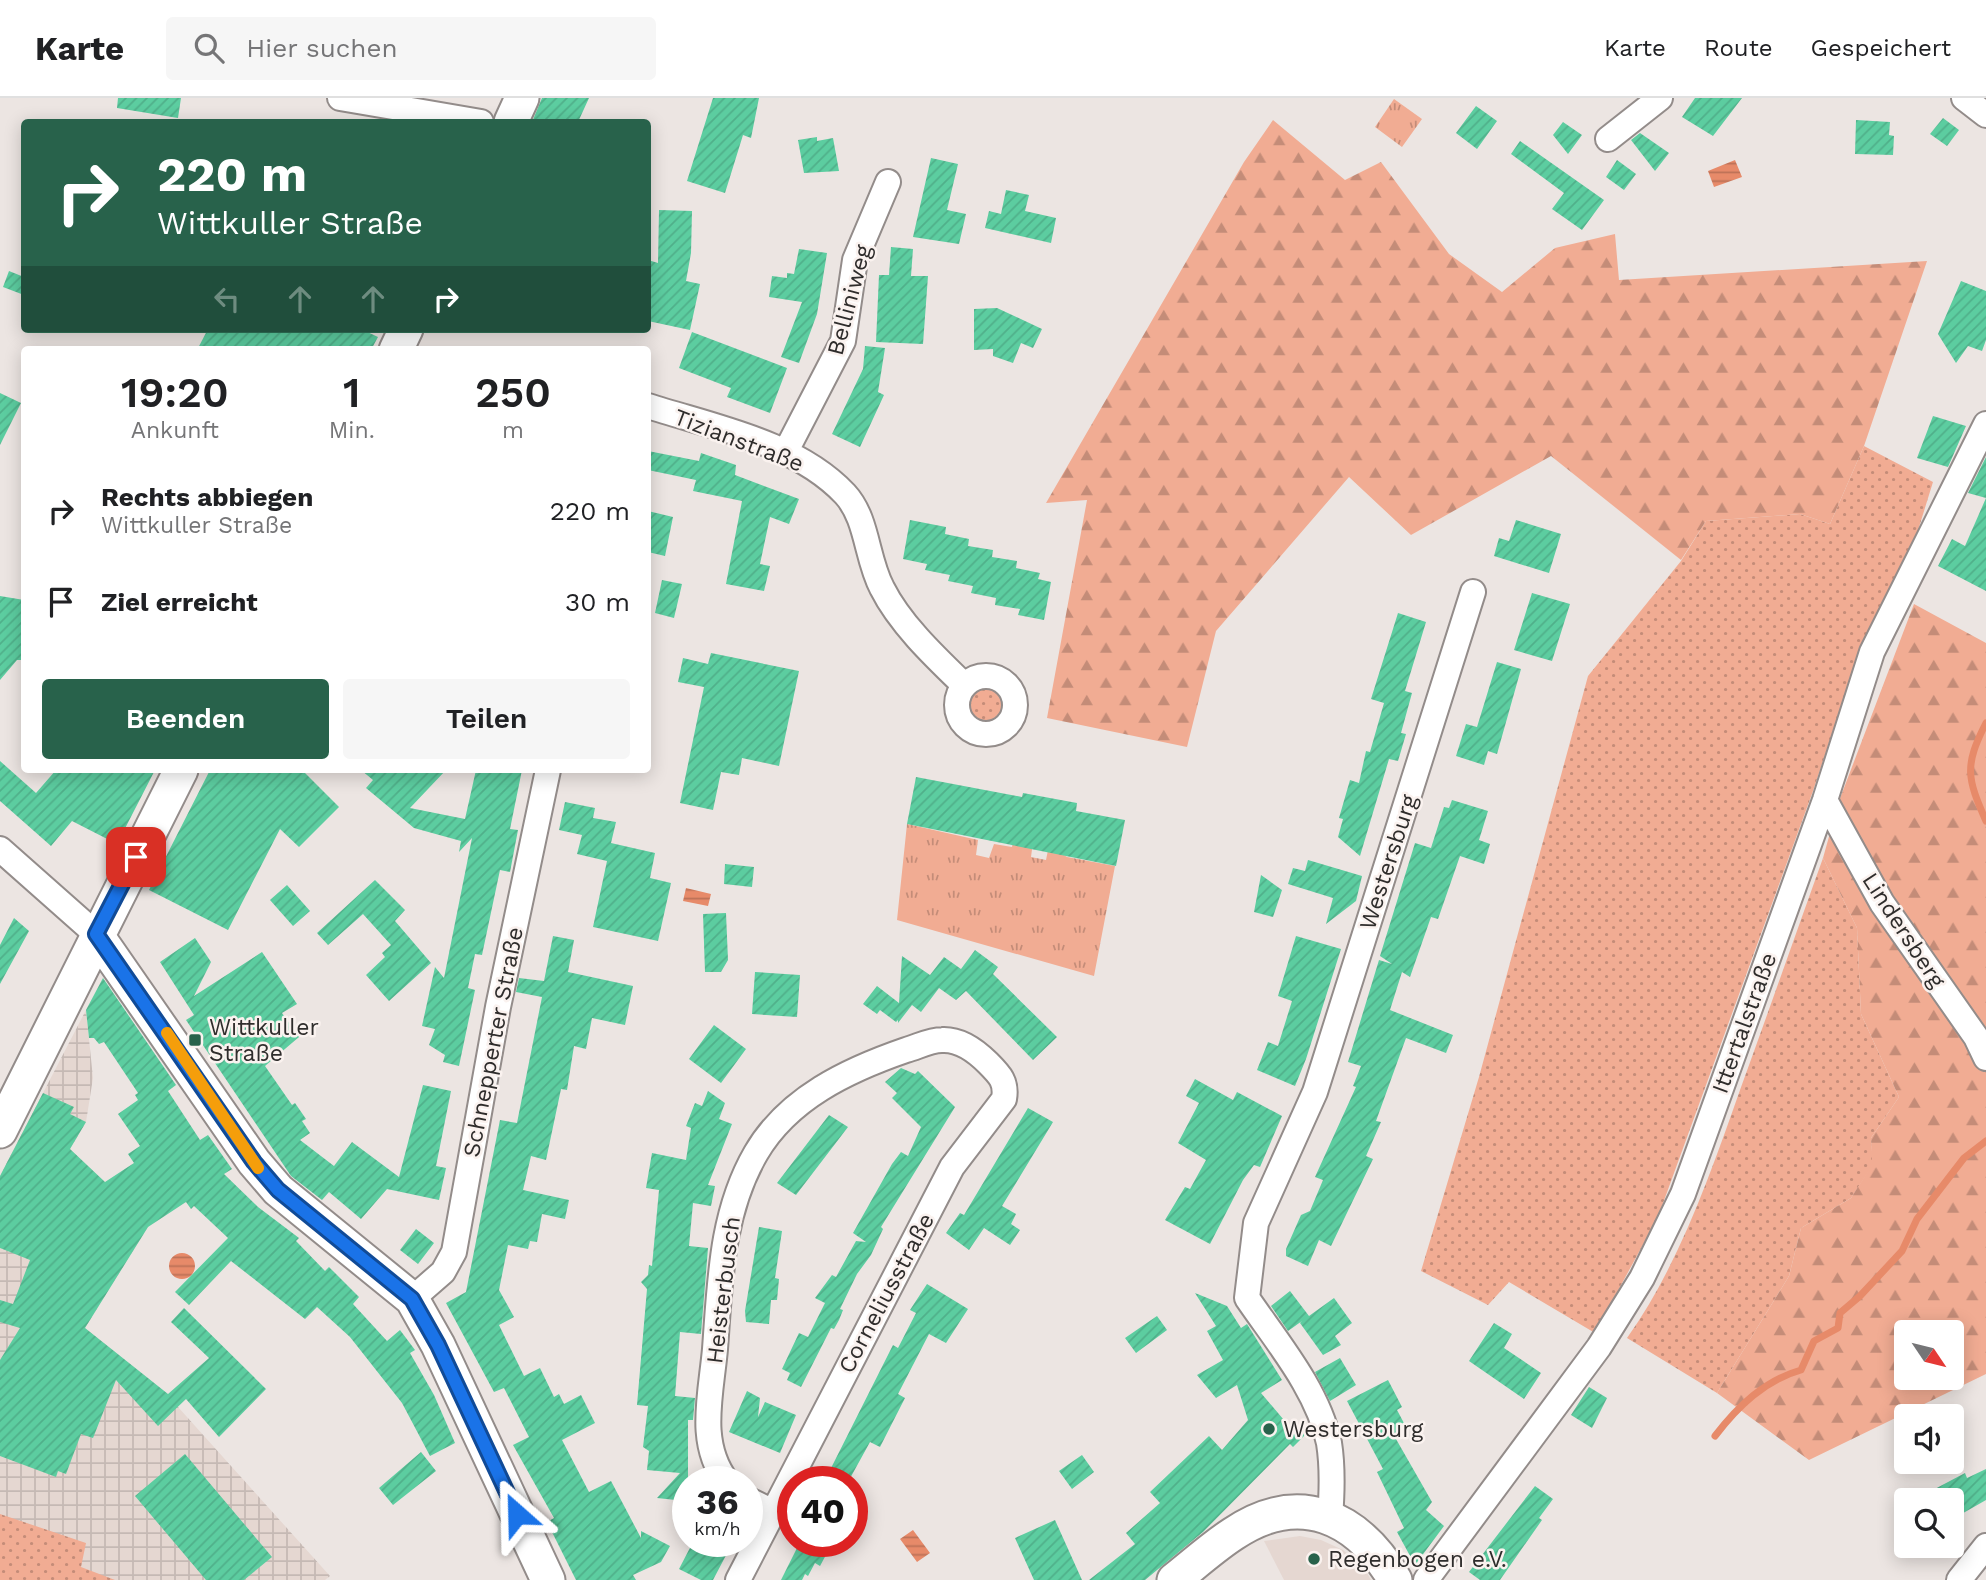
<!DOCTYPE html>
<html lang="de">
<meta charset="utf-8">
<style>
body{margin:0;font-family:"Work Sans",sans-serif;background:#f6f6f6;color:#202124;height:100vh;display:flex;flex-direction:column;font-size:26px;white-space:nowrap}
*{box-sizing:border-box;margin:0}
p{font-size:23px;color:#757577}
.icon{flex:none;width:38px;height:38px;fill:none;stroke:currentColor;stroke-width:2;stroke-linecap:round;stroke-linejoin:round}
.map{position:relative;flex:1;overflow:hidden}
.panel{position:absolute;left:21px;top:248px;width:630px;height:427px;display:flex;flex-direction:column;background:#fff;border-radius:7px;box-shadow:0 4px 18px #0003}
.panel>*{flex:none}
.guide{position:absolute;left:21px;top:21px;width:630px;height:214px;border-radius:7px;box-shadow:0 4px 18px #0003;background:#28624b;color:#fff;overflow:hidden}
.needle{width:46px;rotate:125deg}
.tools{position:absolute;left:1894px;top:1222px;display:grid;gap:14px}
.tools a{display:grid;place-items:center;width:70px;height:70px;border-radius:7px;background:#fff;box-shadow:0 4px 18px #0003;font-size:35px}
.speed{position:absolute;left:672px;top:1368px;display:flex;gap:14px;font-size:35px;font-weight:700;text-align:center}
.speed>*{display:grid;place-content:center;width:91px;height:91px;border-radius:50%;background:#fff;box-shadow:0 4px 18px #0003;line-height:1}
.speed small{font-size:18px;font-weight:400}
.speed .limit{border:10px solid #d22;background:#fff;color:#111}
.pin{position:absolute;display:grid;place-items:center;width:60px;height:60px;color:#fff;margin:-30px;border-radius:14px;box-shadow:0 4px 10px #0006}
.me{position:absolute;width:77px;margin:-38px;rotate:335deg;stroke-linejoin:round;filter:drop-shadow(0 0 5px #0008)}
.turn{display:flex;align-items:center;gap:24px;height:147px;padding:0 21px;font-size:32px}
.turn .icon{width:91px;height:91px;stroke-width:2.5}
.turn b{display:block;font-size:49px;line-height:60px}
.lanes{display:flex;align-items:center;height:66px;padding:0 21px;background:#0003;justify-content:center;gap:35px;direction:ltr}
.lanes .off{opacity:.35}
.eta{display:flex;justify-content:space-evenly;align-items:center;height:119px;text-align:center}
.eta b{font-size:42px;font-weight:600;line-height:49px}
.cta{display:flex;gap:14px;margin-top:auto;padding:14px 21px}
.cta a{flex:1;height:80px;border-radius:7px;background:#28624b;color:#fff;font-size:28px;font-weight:600;line-height:80px;text-align:center}
.cta a+a{background:#f6f6f6;color:#202124}
ul{padding:0;list-style:none}
li{display:flex;align-items:center;gap:21px;height:91px;padding:0 21px}
li div{flex:1}
li b{display:block;font-size:26px}
li em{font-style:normal}
header{display:flex;align-items:center;gap:42px;box-sizing:border-box;height:98px;padding:0 35px;background:#fff;border-bottom:2px solid #e0e0e0}
header strong{font-size:33px}
nav{display:flex;gap:38px;margin-inline-start:auto;font-size:24px}
.search{width:490px;height:63px;background:#f6f6f6;display:flex;align-items:center;gap:18px;box-sizing:border-box;padding:0 24px;border-radius:7px;color:#757577;font-size:26px}
.map>svg:first-child{display:block}
.built{fill:#e5d7d1}
.industrial{fill:url(#industrial-grid)}
.grass{fill:url(#grass-dots)}
.forest{fill:url(#forest-firs);fill-rule:evenodd}
.park{fill:url(#park-tufts)}
.water{fill:url(#water-rules)}
.lines{fill:none;stroke-linecap:round;stroke-linejoin:round}
.stream{stroke:#e78a69;stroke-width:7}
.building{fill:url(#building-hatch)}
.street-casing{stroke:#938c8a;stroke-width:28}
.secondary-casing{stroke:#938c8a;stroke-width:37}
.street{stroke:#fff;stroke-width:24}
.secondary{stroke:#fff;stroke-width:33}
.route-casing{stroke:#114b97;stroke-width:18}
.route{stroke:#1a73e8;stroke-width:12}
.slow{stroke:#f59e0b;stroke-width:12}
.poi-dot{fill:#28624b;stroke:#faf2ef;stroke-width:2.5}
.labels{text-anchor:middle;stroke-width:5;stroke-linejoin:round;paint-order:stroke}
.street-label{font-size:23px;fill:#2f2d2c;stroke:#faf2ef}
.poi-label{font-size:23px;fill:#2f2d2c;stroke:#faf2ef;text-anchor:start}
</style>
<header>
<strong>Karte</strong>
<div class="search"><svg class="icon" aria-label="search" viewBox="0 0 24 24"><circle cx="10" cy="10" r="6"/><path d="M15 15l6 6"/></svg>Hier suchen</div>
<nav><a>Karte</a><a>Route</a><a>Gespeichert</a></nav>
</header>
<div class="map">
<svg width="1986" height="1482" viewBox="0 0 1986 1482">
<defs>
<pattern id="industrial-grid" width="8" height="8" patternUnits="userSpaceOnUse" patternTransform="scale(1.75)"><rect width="8" height="8" fill="#e5d7d1"/><path d="M0 4h8M4 0v8" fill="none" stroke="#c5b9b4"/></pattern>
<pattern id="grass-dots" width="8" height="8" patternUnits="userSpaceOnUse" patternTransform="scale(1.75)"><rect width="8" height="8" fill="#f1ac93"/><path d="M2 2h.1M6 6h.1" fill="none" stroke="#c48c78" stroke-width="1.8" stroke-linecap="round"/></pattern>
<pattern id="forest-firs" width="22" height="20" patternUnits="userSpaceOnUse" patternTransform="scale(1.75)"><rect width="22" height="20" fill="#f1ac93"/><path d="M5 1l3.5 6h-7zM16 11l3.5 6h-7z" fill="#c48c78"/></pattern>
<pattern id="park-tufts" width="24" height="20" patternUnits="userSpaceOnUse" patternTransform="scale(1.75)"><rect width="24" height="20" fill="#f1ac93"/><path d="M3 7l-1-3M5 7V3M7 7l1-3M15 17l-1-3M17 17v-4M19 17l1-3" fill="none" stroke="#c48c78"/></pattern>
<pattern id="water-rules" width="6" height="5" patternUnits="userSpaceOnUse" patternTransform="scale(1.75)"><rect width="6" height="5" fill="#e78a69"/><path d="M0 2.5h6" fill="none" stroke="#bc7157"/></pattern>
<pattern id="building-hatch" width="6" height="6" patternUnits="userSpaceOnUse" patternTransform="scale(1.75)"><rect width="6" height="6" fill="#5ccda0"/><path d="M-1 1l2-2M0 6l6-6M5 7l2-2" fill="none" stroke="#50b08a"/></pattern>
</defs>
<rect width="100%" height="100%" fill="#ece5e2"/>
<path class="built" d="M1300,1438L1321,1442L1343,1452L1364,1470L1371,1482H1284L1264,1443Z"/>
<path class="industrial" d="M86,912L93,980L86,1024L70,1051L149,1127L85,1230L156,1287L178,1309L330,1478L325,1482H0V1078Z"/>
<path class="grass" d="M1864,348L1933,384L1911,455L1861,549L1813,693L1658,1119L1595,1235L1509,1184L1488,1207L1421,1173L1479,979L1588,578L1681,463L1706,423L1800,416L1830,426Z
M967 606a20 20 0 1 1 40 0a20 20 0 1 1-40 0Z
M1823,760L1857,830L1861,916L1899,999L1871,1040L1873,1067L1851,1100L1801,1130L1789,1178L1717,1295L1627,1240C1679,1167 1710,1077 1740,992C1768,915 1795,838 1823,760Z
M0,1416L86,1445L81,1469L115,1482H0Z"/>
<path class="forest" d="M1273,22L1345,82L1381,64L1449,156L1502,194L1555,150L1615,136L1619,182L1927,163L1864,348L1830,426L1800,416L1706,423L1681,462L1551,358L1411,437L1349,379L1216,533L1187,649L1047,620L1087,402L1046,405L1244,64Z
M1914,506L1986,545V1276L1809,1362L1717,1295L1789,1178L1801,1130L1851,1100L1872,1067L1871,1040L1899,999L1861,916L1857,830L1823,760L1839,703ZM1906,1234H1951V1279H1906Z"/>
<path class="park" d="M1394,1L1422,21L1402,49L1375,29Z
M907,726L978,742L976,757L989,760L994,746L1012,749L1014,740L1033,744L1031,759L1046,762L1049,747L1067,759L1115,768L1094,878L897,822Z"/>
<path class="water" d="M1735,62L1742,79L1714,89L1708,73Z
M686,790L711,796L708,808L683,803Z
M169 1168a13 13 0 1 1 26 0a13 13 0 1 1-26 0Z
M913,1432L930,1455L917,1464L900,1441Z"/>
<g class="lines">
<path class="stream" d="M1986,625C1964,668 1967,680 1986,723
M1715,1338C1738,1308 1765,1282 1801,1272L1814,1243L1838,1230L1840,1215L1860,1198L1902,1153L1917,1121L1964,1060L1986,1043"/>
</g>
<path class="building" d="M118,0H181L178,20L117,10Z
M542,0H589L578,24H532Z
M713,0H759L751,40L743,37L725,95L687,83Z
M1695,0H1742L1713,38L1682,19Z
M1476,8L1497,23L1477,51L1456,35Z
M1943,20L1959,32L1947,48L1930,36Z
M1856,22L1890,24L1889,37L1894,38L1893,57L1855,56Z
M1563,24L1582,37L1568,56L1553,37Z
M1640,35L1669,55L1655,73L1631,42Z
M817,39V43L833,40L839,73L804,75L798,42Z
M1520,43L1604,102L1582,132L1552,111L1564,95L1511,56Z
M931,60L958,66L947,112L966,116L959,146L913,139Z
M1617,62L1636,76L1624,92L1606,79Z
M1006,92L1029,97L1025,113L1056,120L1051,145L985,130L989,113L1001,116Z
M659,112L692,113L691,155L686,183L700,186L690,232L648,223V162L658,165Z
M891,149L913,151L911,178H928L923,246L876,244L879,177H889Z
M799,151L827,155L817,216L799,265L781,259L802,204L769,199L772,178L787,180V175L794,176Z
M9,173L24,179V197L3,189Z
M1961,183L1986,193V242L1982,253L1968,248L1956,265L1938,236Z
M997,210L1042,231L1033,250L1021,245L1013,265L993,258V251L974,252V211Z
M208,231H361L378,239L371,252H197Z
M692,234L787,270L770,315L727,299L731,290L679,270Z
M865,248L885,250L878,294L884,297L860,349L832,336L863,271Z
M0,295L21,305L0,347Z
M1933,318L1966,328L1948,369L1917,360Z
M648,353L699,363L701,355L736,367L735,377L799,401L789,426L770,419L760,466L770,468L764,493L726,486L742,403L693,393L696,382L648,372Z
M1986,359V493L1938,468L1952,441L1965,448L1986,400L1968,395Z
M648,413L673,419L665,458L648,454Z
M910,422L946,429L945,436L969,441L968,448L993,452L992,459L1017,463L1016,470L1040,475L1038,481L1051,484L1044,522L1018,517L1020,511L995,507L996,500L971,495L973,488L948,483L950,477L925,472L927,466L903,461Z
M1516,422L1561,436L1549,475L1494,458L1499,440L1509,443Z
M662,482L682,486L674,520L655,515Z
M1532,495L1570,506L1552,563L1514,552Z
M0,498L24,502V562H17L0,582Z
M1398,515L1426,524L1405,593L1412,595L1401,635L1406,636L1398,663L1389,661L1360,758L1338,739L1343,721L1339,720L1350,682L1359,685L1366,653L1370,654L1384,605L1371,601Z
M711,555L799,573L779,668L742,660L739,677L721,674L713,712L680,705L704,589L678,584L683,560L708,566Z
M1497,564L1521,571L1497,656L1488,653L1484,667L1456,658L1466,626L1477,629Z
M0,663L36,695L56,672H155L117,746L72,723L51,748L0,703Z
M210,672H302L339,709L299,749L280,731L228,832L149,792Z
M361,672H446L410,710L465,721L476,672H522L510,731L518,732L510,774L500,772L482,857L475,856L468,890L475,892L459,968L443,964L445,957L429,947L435,931L422,928L435,869L444,880L472,740L459,754L461,743L414,730L366,690L373,682Z
M916,679L1022,699L1023,695L1077,705L1076,713L1125,722L1116,768L907,726Z
M1452,702L1488,713L1479,742L1490,746L1484,766L1460,758L1438,821L1431,819L1410,879L1402,874L1390,912L1453,937L1446,955L1406,940L1376,1023L1381,1024L1366,1058L1373,1061L1331,1148L1319,1142L1308,1168L1286,1158V1151L1301,1117L1310,1113L1323,1082L1315,1079L1356,989L1353,988L1361,968L1348,964L1379,862L1392,866L1380,858L1415,745L1431,750L1444,709L1449,710Z
M565,704L595,710L593,720L616,724L611,745L655,755L650,780L671,785L658,843L593,829L607,763L577,756L582,737L559,732Z
M1308,762L1362,778L1356,803L1326,826L1333,800L1288,786L1293,770L1305,773Z
M725,766L754,769L752,789L724,786Z
M1261,777L1282,792L1273,819L1254,814Z
M375,782L405,812L395,823L431,865L389,903L366,877L385,859L382,855L391,847L363,816L328,847L317,835Z
M287,787L310,813L293,828L270,802Z
M726,815L728,862L721,874H705L703,816Z
M14,820L29,833L0,886V847Z
M553,838L574,842L568,874L633,888L625,927L592,920L586,951L574,948L567,992L561,991L546,1062L531,1058L523,1092L569,1102L565,1121L542,1116L537,1144L530,1143L528,1151L508,1147L499,1192L514,1219L499,1227L524,1278L540,1270L554,1299L559,1296L564,1306L581,1297L595,1325L562,1342L589,1394L611,1383L641,1440V1433L670,1448L661,1464L633,1477L636,1482H576L547,1424L554,1420L513,1347L529,1339L504,1290L494,1294L446,1205L466,1194L500,1022L517,1025L542,899L516,894L519,880L544,883Z
M1296,838L1341,851L1306,961L1295,988L1257,972L1268,944L1278,948L1292,903L1278,898Z
M195,840L211,864L194,898L262,854L297,906L282,915L299,939L265,968L292,1007L295,1005L306,1021L302,1023L310,1035L300,1042L334,1068L352,1044L399,1079L423,987L451,993L436,1068L446,1070L439,1102L387,1091L361,1121L329,1094L322,1102L291,1078L186,922L194,917L160,864Z
M975,852L998,869L993,876L1057,939L1033,962L966,893L956,902L939,890L921,914L912,907L898,925V922L896,924L880,912L877,916L863,906L877,888L899,905L902,858L930,877L944,859L961,871Z
M755,874L800,877L797,919L752,916Z
M103,880L176,987L168,993L200,1042L208,1037L232,1071L224,1076L258,1109L299,1140L296,1143L325,1173L329,1169L359,1199L353,1206L387,1243L400,1232L415,1252L410,1255L434,1297L455,1345L430,1358L402,1305L350,1239L317,1209L305,1221L231,1163L189,1207L175,1194L228,1140L194,1108L191,1111L186,1104L148,1129L85,1230L168,1296L209,1260L171,1224L184,1210L266,1291L219,1339L186,1301L158,1328L116,1282L93,1340L81,1336L66,1376L58,1373L56,1379L0,1358V1262L20,1230L0,1224V1202L13,1206L30,1162L0,1150V1078L43,995L74,1009L70,1016L86,1024L70,1051L105,1084L134,1065L128,1056L140,1048L118,1016L138,1002L135,997L138,995L104,944L99,946L94,940H89L86,912Z
M714,927L746,951L721,985L689,961Z
M901,970L915,976L918,973L955,1009L881,1129L883,1131L871,1157L857,1176L840,1211L843,1212L839,1222L834,1231L831,1230L801,1289L787,1282L790,1275L782,1271L799,1235L808,1239L825,1205L815,1200L832,1177L836,1179L856,1143L866,1144L853,1135L892,1066L901,1054L908,1058L921,1029L892,1000L897,995L885,984Z
M1195,981L1233,1002L1237,994L1282,1018L1260,1069L1254,1067L1243,1082L1210,1146L1165,1122L1185,1089L1190,1091L1206,1062L1178,1045L1199,1005L1186,998Z
M708,993L725,1005L719,1021L732,1026L708,1087L715,1088L711,1108L693,1105L689,1148L708,1150L701,1236L680,1234L675,1298L695,1300L693,1322H688V1403H685L657,1400L680,1375L647,1372L649,1353L643,1349L648,1308L637,1307L647,1191L641,1184L648,1177L649,1167L652,1168L659,1092L646,1090L652,1055L686,1062L691,1030L686,1028L695,1005L702,1008Z
M1028,1010L1053,1024L1002,1108L1016,1116L1011,1126L1020,1132L1010,1147L984,1130L969,1152L946,1135L960,1115L964,1117Z
M829,1017L848,1029L796,1097L777,1085Z
M759,1129L782,1133L775,1180L779,1181L777,1202H771L769,1226L746,1224L745,1213Z
M416,1131L434,1145L418,1166L400,1152Z
M927,1186L968,1211L946,1245L929,1236L898,1296L905,1300L880,1349L870,1344L848,1384H824L893,1247L898,1250L916,1215L910,1212Z
M1290,1193L1309,1218L1334,1200L1352,1225L1335,1238L1341,1247L1323,1257L1300,1225L1302,1223L1288,1233L1271,1208Z
M1195,1195L1227,1208L1241,1230L1247,1226L1282,1282L1261,1295L1289,1328L1293,1324L1305,1337L1293,1349L1290,1346L1203,1434L1145,1482H1089L1135,1446L1126,1435L1160,1405L1150,1394L1209,1338L1222,1352L1248,1322L1237,1287L1216,1300L1197,1277L1223,1262L1207,1233L1216,1228Z
M1157,1218L1167,1232L1136,1255L1125,1240Z
M1494,1225L1512,1236L1504,1250L1541,1275L1524,1301L1469,1263Z
M1340,1260L1356,1287L1330,1303L1315,1274Z
M1388,1282L1402,1309L1397,1312L1405,1327L1396,1341L1432,1404L1426,1412L1444,1428L1415,1467L1397,1434L1404,1430L1377,1374L1383,1371L1347,1303Z
M1589,1289L1607,1300L1592,1330L1571,1317Z
M747,1293L760,1300L758,1319L765,1304L796,1317L780,1355L729,1334Z
M421,1354L436,1373L393,1407L379,1390Z
M185,1356L272,1459L244,1482H206L135,1398Z
M1082,1357L1094,1374L1072,1391L1059,1373Z
M1986,1371V1402L1951,1422V1402H1914L1965,1375L1967,1380Z
M1535,1388L1553,1401L1539,1420L1542,1422L1500,1482H1480L1469,1474Z
M1055,1422L1082,1482H1034L1015,1440Z
M693,1444H733L713,1482H701L679,1471Z
M800,1444H833L820,1468L815,1465L808,1478L805,1476L802,1482H781Z"/>
<g class="lines">
<g class="street-casing">
<path id="street" d="M340,0L481,24
M1964,0L1986,17
M1608,41L1660,0
M648,308C713,329 796,344 845,396C868,421 866,460 882,490C900,526 935,559 964,587
M785,355L843,243L855,162L888,84
M957 607a29 29 0 1 1 58 0a29 29 0 1 1-58 0Z
M1825,702L1882,805L1976,939L1986,960
M0,751L96,836
M412,1201L443,1174L454,1154L498,909L548,672
M727,1384C697,1345 711,1297 715,1251C720,1184 721,1115 756,1055C788,1000 848,972 906,952C917,949 930,942 942,942C960,941 976,953 988,965C1000,977 1007,984 1004,1001L952,1069L738,1482
M747,1401L773,1414
M1330,1420C1332,1395 1333,1370 1329,1345C1318,1292 1277,1244 1247,1200L1256,1125L1315,994L1473,494
M1426,1482L1599,1249L1642,1180L1683,1096L1825,702L1872,554L1986,326
M1959,1482L1986,1448"/>
</g>
<g class="secondary-casing">
<path id="secondary" d="M511,24L522,0
M396,252L406,231
M96,836L254,1064L278,1092L412,1201L438,1247L548,1482
M0,1033L181,672
M1174,1482C1193,1467 1213,1449 1233,1436C1300,1391 1358,1419 1395,1482"/>
</g>
<use href="#street" class="street"/>
<use href="#secondary" class="secondary"/>
</g>
<g class="lines">
<g class="route-casing">
<path id="route" d="M136,759L96,836L254,1064L278,1092L412,1201L438,1247L517,1416"/>
</g>
<use href="#route" class="route"/>
<path class="slow" d="M167,935L258,1070"/>
</g>
<g class="poi-dot">
<rect x="188" y="935" width="14" height="14" rx="3.5"/>
<circle cx="1269" cy="1331" r="7"/>
<circle cx="1314" cy="1461" r="7"/>
</g>
<g class="labels">
<g class="street-label">
<text transform="translate(849 202) rotate(-75)" y="8">Belliniweg</text>
<text transform="translate(739 342) rotate(21)" y="8">Tizianstraße</text>
<text transform="translate(1388 764) rotate(-72)" y="8">Westersburg</text>
<text transform="translate(1904 832) rotate(57)" y="8">Lindersberg</text>
<text transform="translate(1744 925) rotate(-70)" y="8">Ittertalstraße</text>
<text transform="translate(493 944) rotate(-79)" y="8">Schnepperter Straße</text>
<text transform="translate(723 1192) rotate(-83)" y="8">Heisterbusch</text>
<text transform="translate(886 1195) rotate(-62)" y="8">Corneliusstraße</text>
</g>
<g class="poi-label">
<text x="209" y="937">Wittkuller<tspan x="209" dy="26">Straße</tspan></text>
<text x="1283" y="1339">Westersburg</text>
<text x="1328" y="1469">Regenbogen e.V.</text>
</g>
</g>
</svg>
<div class="tools">
<a><svg class="needle" viewBox="-14 -14 28 28"><path d="M0-13l5 13h-10z" fill="#e53935"/><path d="M0 13l5-13h-10z" fill="#757577"/></svg></a>
<a><svg class="icon" aria-label="sound" viewBox="0 0 24 24"><path d="M4 9h4l5-4v14l-5-4H4zM17 9q2 3 0 6"/></svg></a>
<a><svg class="icon" aria-label="search" viewBox="0 0 24 24"><circle cx="10" cy="10" r="6"/><path d="M15 15l6 6"/></svg></a>
</div>
<div class="speed"><div>36<small>km/h</small></div><div class="limit">40</div></div>
<div class="pin" style="left:136px;top:759px;background:#d93025"><svg class="icon" aria-label="arrive" viewBox="0 0 24 24"><path d="M6 21V4h12l-3 4 3 4H6"/></svg></div>
<svg class="me" style="left:517px;top:1416px" viewBox="-20 -20 40 40"><path d="M0-17L14 15 0 8-14 15z" fill="#1a73e8" stroke="#fff" stroke-width="4"/></svg>
<div class="guide">
<div class="turn"><svg class="icon" aria-label="right" viewBox="0 0 24 24"><path d="M7 20v-9h11M14 6l5 5-5 5"/></svg><div><b>220 m</b>Wittkuller Straße</div></div>
<div class="lanes"><svg class="icon off" aria-label="left" viewBox="0 0 24 24"><path d="M17 20v-9H6M10 6l-5 5 5 5"/></svg><svg class="icon off" aria-label="ahead" viewBox="0 0 24 24"><path d="M12 20V5M6 11l6-6 6 6"/></svg><svg class="icon off" aria-label="ahead" viewBox="0 0 24 24"><path d="M12 20V5M6 11l6-6 6 6"/></svg><svg class="icon" aria-label="right" viewBox="0 0 24 24"><path d="M7 20v-9h11M14 6l5 5-5 5"/></svg></div>
</div>
<section class="panel">
<div class="eta">
<div><b>19:20</b><p>Ankunft</p></div>
<div><b>1</b><p>Min.</p></div>
<div><b>250</b><p>m</p></div>
</div>
<ul>
<li><svg class="icon" aria-label="right" viewBox="0 0 24 24"><path d="M7 20v-9h11M14 6l5 5-5 5"/></svg><div><b>Rechts abbiegen</b><p>Wittkuller Straße</p></div><em>220 m</em></li>
<li><svg class="icon" aria-label="arrive" viewBox="0 0 24 24"><path d="M6 21V4h12l-3 4 3 4H6"/></svg><div><b>Ziel erreicht</b></div><em>30 m</em></li>
</ul>
<div class="cta"><a>Beenden</a><a>Teilen</a></div>
</section>
</div>
